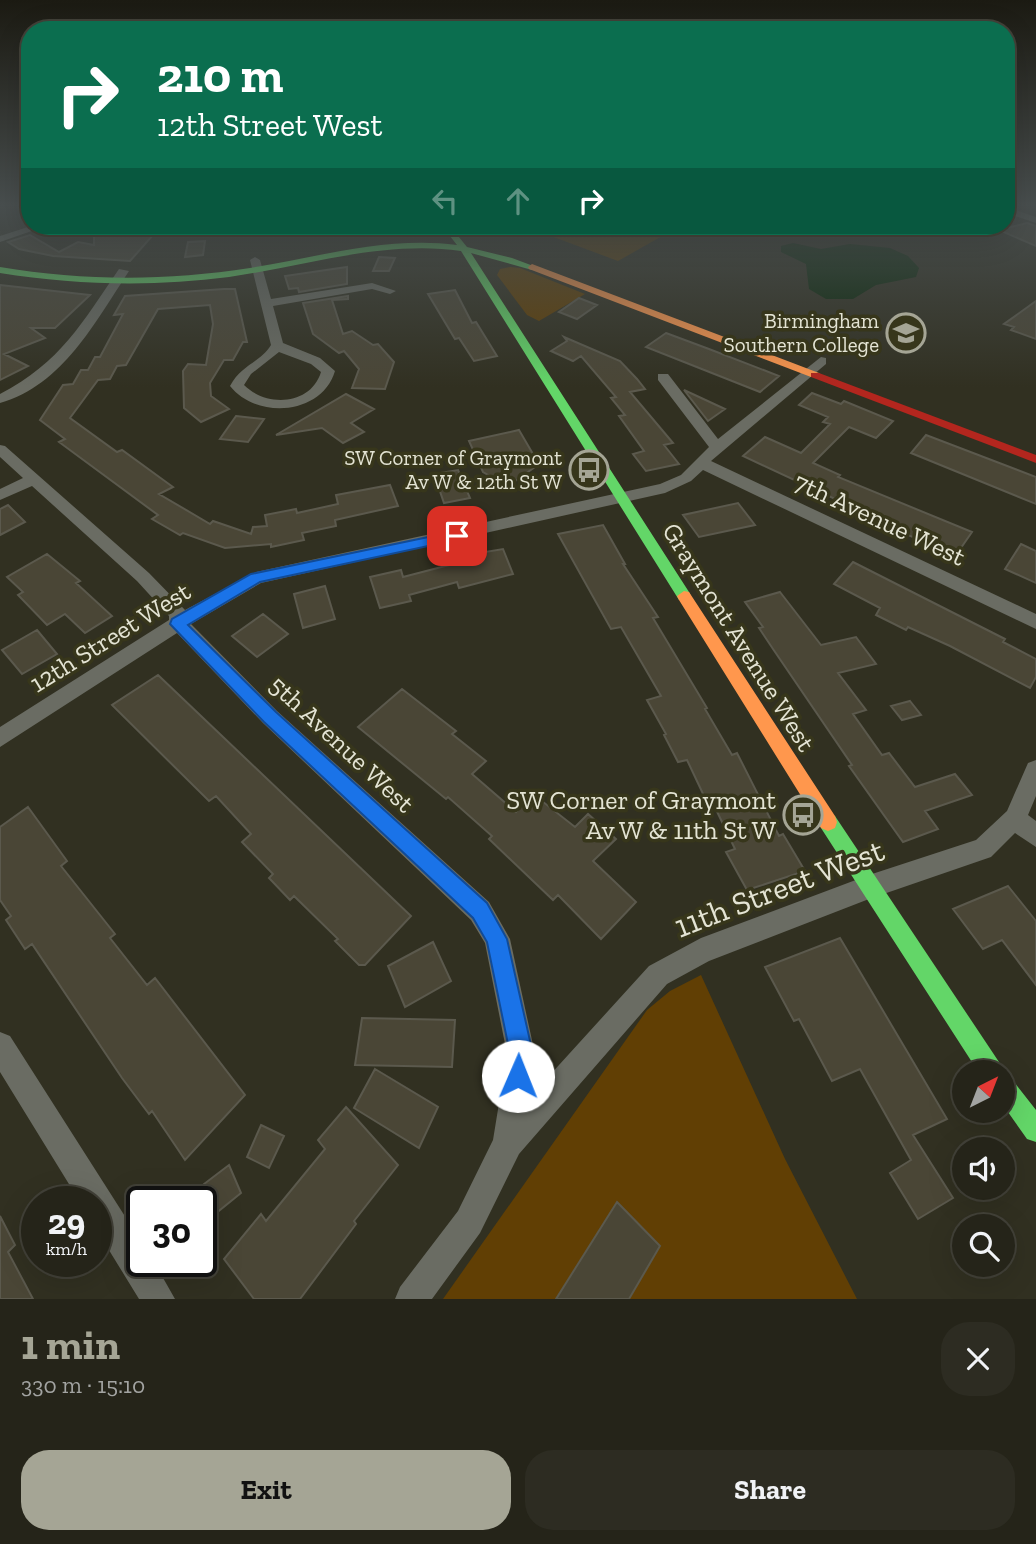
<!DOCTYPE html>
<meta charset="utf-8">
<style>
body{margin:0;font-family:"Zilla Slab",serif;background:#2d2c22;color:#f1f3f6;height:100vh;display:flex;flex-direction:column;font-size:26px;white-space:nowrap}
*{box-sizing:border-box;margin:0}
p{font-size:23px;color:#a3a4a2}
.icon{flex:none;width:38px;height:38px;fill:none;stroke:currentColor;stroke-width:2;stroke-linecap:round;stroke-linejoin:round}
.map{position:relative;height:1299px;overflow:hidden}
.side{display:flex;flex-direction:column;background:#252419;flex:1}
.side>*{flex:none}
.hud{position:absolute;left:21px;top:21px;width:994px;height:214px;border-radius:28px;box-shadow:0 7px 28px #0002,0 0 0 2px #424138;background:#0b6e4f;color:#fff;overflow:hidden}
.needle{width:46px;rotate:42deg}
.tools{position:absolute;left:952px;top:1060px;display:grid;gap:14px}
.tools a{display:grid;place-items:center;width:63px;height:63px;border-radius:50%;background:#252419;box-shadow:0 7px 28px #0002,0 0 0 2px #424138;font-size:35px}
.speed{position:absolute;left:21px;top:1186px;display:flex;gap:14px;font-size:35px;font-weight:700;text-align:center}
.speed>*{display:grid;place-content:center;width:91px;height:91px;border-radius:50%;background:#252419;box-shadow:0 7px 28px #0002,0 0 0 2px #424138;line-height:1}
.speed small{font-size:18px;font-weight:400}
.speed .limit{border:4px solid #111;border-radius:10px;background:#fff;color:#111}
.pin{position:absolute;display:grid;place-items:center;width:60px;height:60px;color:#fff;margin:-30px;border-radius:14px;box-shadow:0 4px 10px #0006}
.me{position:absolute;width:77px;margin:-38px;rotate:1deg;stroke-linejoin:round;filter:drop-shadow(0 0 5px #0008)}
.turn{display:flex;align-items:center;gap:24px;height:147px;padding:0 21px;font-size:32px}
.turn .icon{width:91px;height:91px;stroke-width:2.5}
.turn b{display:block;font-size:49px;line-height:60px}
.lanes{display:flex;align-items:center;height:66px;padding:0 21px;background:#0003;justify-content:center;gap:35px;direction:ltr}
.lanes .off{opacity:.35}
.round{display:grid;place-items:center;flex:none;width:74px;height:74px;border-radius:28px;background:#2d2c22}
.summary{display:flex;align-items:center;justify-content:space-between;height:119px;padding:0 21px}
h1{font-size:42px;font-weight:800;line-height:52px;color:#a5a595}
.cta{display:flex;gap:14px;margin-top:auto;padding:14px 21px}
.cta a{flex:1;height:80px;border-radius:28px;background:#a5a595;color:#111;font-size:28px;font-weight:800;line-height:80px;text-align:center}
.cta a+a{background:#2d2c22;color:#f1f3f6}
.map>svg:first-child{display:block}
.green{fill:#613f04}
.water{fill:#082708}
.building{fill:#4a4636;stroke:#5b594d;stroke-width:2}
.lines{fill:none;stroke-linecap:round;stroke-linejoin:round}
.street{fill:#6a6c63;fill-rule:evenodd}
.fast{fill:#63d668;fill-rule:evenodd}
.slow{fill:#ff974d;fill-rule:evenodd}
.jam{fill:#b3261e;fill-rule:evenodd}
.route{fill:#1a73e8;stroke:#114b97;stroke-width:2}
.labels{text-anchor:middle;stroke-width:7;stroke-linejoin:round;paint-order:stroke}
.far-poi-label{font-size:21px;fill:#e4e4d4;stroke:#37361b;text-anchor:end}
.street-label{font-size:26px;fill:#e4e4d4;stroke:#37361b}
.poi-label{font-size:26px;fill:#e4e4d4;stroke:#37361b;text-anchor:end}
.near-street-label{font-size:32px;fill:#e4e4d4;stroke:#37361b}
</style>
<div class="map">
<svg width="1036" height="1299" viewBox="0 0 1036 1299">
<rect width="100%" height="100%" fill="#313021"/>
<path class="green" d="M524,226H680L618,261Z
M510,267L520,268L585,294L539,321L527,315L497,275L500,269Z
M701,975L785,1159L857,1299H443L647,1010L670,991Z"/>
<path class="water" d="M793,243L821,249L850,244L890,248L908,256L919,268L916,277L876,285L853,299H826L809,289L806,264L781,252V246Z"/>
<path class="building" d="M1027,223L1036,226V246L999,230Z
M94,226H161L130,261L53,256L19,249L8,242L30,235L59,252L78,242L94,245Z
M205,241L203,255L185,257L188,242Z
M379,257L395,258L389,271H373Z
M347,267V284L299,292L298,288L289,289L285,276Z
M0,285L90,295L55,328H31L45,338L4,354L28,366L0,380Z
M224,289H235L247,342H243L233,360H224L210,383L211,396L229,409L201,422L184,408L183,371L188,364L206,365L213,324L210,305L158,309L126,365L117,366L110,379L98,380L70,418L117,452L122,450L173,487L159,494L210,524L213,521L251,534L253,527L267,526L265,515L296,509L297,513L338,504L336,495L390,485L398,506L335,520L336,526L302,533L304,540L271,547V544L225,548L183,533L180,535L152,519L158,515L59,442L65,439L40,420L63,385L73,384L81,370H88L95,357H100L123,314L114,315L125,296Z
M455,290L472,323L476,322L497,356L474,361L459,338L455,339L428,294Z
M348,296V299L332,300L343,334L352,331L373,345L378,344L394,362L385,389L352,388L359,369L344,351L339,353L313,334L303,303Z
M579,298L597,305L577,319L559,312Z
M1036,301V339L1011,330L1014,327L1004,324Z
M666,333L709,349L779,376L760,392L646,347Z
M564,337L620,361L637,379L645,389L630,392L673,443L664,445L679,464L646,471L633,454L644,451L619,416L625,415L611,398L616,397L581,356L573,361L551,351L567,341Z
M684,390L725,409L708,421Z
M812,393L841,404L844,401L893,421L876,438L849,427L813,463L840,475L838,477L972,532L956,555L891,528L893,526L743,456L765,437L801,453L830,424L823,422L828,417L799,405Z
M346,394L374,409L351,423L364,432L343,443L322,428L276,435Z
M236,416L264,419L248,442L220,439Z
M519,430L533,454L545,460L508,486L483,472L469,441Z
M926,435L1036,477V504L911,453Z
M458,470L470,498L444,503L434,474Z
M738,503L755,525L699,537L683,515Z
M8,505L25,522L0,535V509Z
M603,525L625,564H623L658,617L653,618L707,708L705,709L732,755L737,753L779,836L783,834L805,871L747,890L726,852L735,849L710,797L705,798L687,760L678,762L664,735L666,734L647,700L661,696L621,627L611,629L558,534Z
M1021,544L1036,551V583L1005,569Z
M503,549L513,574L459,588L457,582L409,595L411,601L380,608L370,577L401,570L403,577L480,557L479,553Z
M47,554L80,581L76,583L112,616L85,633L65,614L47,625L18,595L23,592L7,577Z
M853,562L1005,639L1003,642L1036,659V677L1030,688L950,646L908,627L906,630L876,615L880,608L834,584Z
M325,586L335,619L303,628L294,594Z
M780,592L821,645L856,637L876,664L838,673L866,710L853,714L882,755L889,753L915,787L955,774L972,795L925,811L938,829L903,842L849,766L852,765L773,649L759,628L763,627L745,602Z
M263,614L288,634L257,657L232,636Z
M37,630L57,654L22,674L2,650Z
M158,675L411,916L365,965H359L335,941L338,939L294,896L290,900L269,878L273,874L242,842L251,834L216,796L209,801L112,705Z
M402,689L456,731L452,734L486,761L472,774L516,812L533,794L575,827L588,814L616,839L593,861L636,902L601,939L558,895L553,900L489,839L492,836L448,797L446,799L358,727Z
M910,701L921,715L902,720L891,706Z
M28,807L67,861L61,866L115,934L110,938L147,985L155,978L245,1095L185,1160L152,1111L149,1114L122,1078L32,944L25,949L6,920L11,916L0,900V827Z
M1008,886L1036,921V985L1002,940L983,949L953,909Z
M840,938L947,1119L913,1135L953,1198L918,1219L890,1173L911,1160L860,1069L832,1081L799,1019L794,1021L765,967Z
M433,942L451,981L405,1007L388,966Z
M362,1018L455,1020L452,1067L355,1065Z
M375,1069L438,1107L419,1148L354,1108Z
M346,1107L398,1165L354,1221L356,1224L300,1299H254L224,1259L261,1214L266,1221L325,1149L318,1140Z
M261,1125L284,1136L269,1168L247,1157Z
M229,1165L241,1193L215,1214L204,1184Z
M617,1202L660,1246L629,1299H556Z
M0,1216L15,1245L8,1252L33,1299H0Z"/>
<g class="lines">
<path class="street" d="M1006,207L1036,217V223L1006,213Z
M31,226H46L0,242V236Z
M255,257L260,260L271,299L372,283L396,291L390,294L372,289L273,306L283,343L320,358L335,371C322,415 257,420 230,386C242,364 260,363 271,345L250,260ZM279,352L311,364L321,372C311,405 267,408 244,385L251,374Z
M119,269L129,271C96,321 62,386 0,403V394C61,362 82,323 119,269Z
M821,357L826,358V364L711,461L1036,614V629L703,470L691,481L665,493L261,583L191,624L277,711L489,902L510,939L535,1054L529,1098L649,966L701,938L869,875L976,840L1007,811L1028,763L1036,760V796L1028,815L1036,821V847L1015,833L991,857L869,899L709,961L667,984L519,1154L480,1233L432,1299H395L400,1287L458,1211L493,1140L507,1054L485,943L471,920L263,723L177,633L0,747V727L169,620V616L137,581L32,486L0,500V489L23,478L0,457V445L5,446L149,573L185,610L256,572L660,484L681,475L709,447L658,380V374H668L718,439Z
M0,1032L10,1036L142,1243V1262H154L175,1299H139L96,1229V1202H80L0,1072Z"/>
<path class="fast" d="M442,226H450L467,247L512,258L536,267L532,270L471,253L689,592L691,596L689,600H679L461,251C383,240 306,266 229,277C152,287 76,285 0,273V267C84,281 166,281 250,268C318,257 387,236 457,245Z
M828,813L835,816L1001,1065L1004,1075L1011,1078L1036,1110V1142L1027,1139L1003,1105V1073H979L821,828L819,822L821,816Z"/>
<path class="slow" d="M532,264L819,373L820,375L811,377L529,269L528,267Z
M684,591L689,592L835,816L837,822L835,828L828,831L821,828L679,600L677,596Z"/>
<path class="jam" d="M811,373H819L1036,455V463L811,377Z"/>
</g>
<linearGradient id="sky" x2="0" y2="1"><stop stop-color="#1b1a12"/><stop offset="0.53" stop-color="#484e4e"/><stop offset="1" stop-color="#484e4e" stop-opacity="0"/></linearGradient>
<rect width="1036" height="387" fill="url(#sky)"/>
<path class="route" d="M457,531L461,532V539L260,582L188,625L276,712L487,903L507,939L533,1054L526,1085L518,1088L510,1085L506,1076L510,1054L487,942L473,918L264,722L170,624L172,619L251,574Z"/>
<defs>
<g id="university-ring" transform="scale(2.0125)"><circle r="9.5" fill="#37361b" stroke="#a5a595" stroke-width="1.5"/><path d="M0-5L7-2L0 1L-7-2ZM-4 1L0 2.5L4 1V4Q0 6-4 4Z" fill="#a5a595"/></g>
<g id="bus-ring" transform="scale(2.0125)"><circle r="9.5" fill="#37361b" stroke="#a5a595" stroke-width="1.5"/><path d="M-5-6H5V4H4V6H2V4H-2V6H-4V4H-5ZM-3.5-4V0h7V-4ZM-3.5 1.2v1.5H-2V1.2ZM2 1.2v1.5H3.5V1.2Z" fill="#a5a595"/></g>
</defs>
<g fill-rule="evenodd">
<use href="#university-ring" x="906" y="333"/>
<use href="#bus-ring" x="589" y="470"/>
<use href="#bus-ring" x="803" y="815"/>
</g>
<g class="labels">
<g class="far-poi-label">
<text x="879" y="328">Birmingham<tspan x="879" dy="24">Southern College</tspan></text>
<text x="562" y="465">SW Corner of Graymont<tspan x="562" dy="24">Av W &amp; 12th St W</tspan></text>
</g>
<g class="street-label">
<text transform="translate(880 519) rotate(25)" y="9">7th Avenue West</text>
<text transform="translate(110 637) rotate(-32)" y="9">12th Street West</text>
<text transform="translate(739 637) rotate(58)" y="9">Graymont Avenue West</text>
<text transform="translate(342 744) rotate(43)" y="9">5th Avenue West</text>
</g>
<g class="poi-label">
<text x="776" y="809">SW Corner of Graymont<tspan x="776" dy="30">Av W &amp; 11th St W</tspan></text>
</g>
<g class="near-street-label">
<text transform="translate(779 888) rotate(-21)" y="11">11th Street West</text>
</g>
</g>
</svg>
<div class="tools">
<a><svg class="needle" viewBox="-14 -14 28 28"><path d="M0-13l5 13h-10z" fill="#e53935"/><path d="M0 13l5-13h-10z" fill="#a3a4a2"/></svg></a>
<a><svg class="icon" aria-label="sound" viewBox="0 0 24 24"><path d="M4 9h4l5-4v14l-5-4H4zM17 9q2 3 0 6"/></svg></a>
<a><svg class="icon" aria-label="search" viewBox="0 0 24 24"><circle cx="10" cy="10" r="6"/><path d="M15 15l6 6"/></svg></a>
</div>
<div class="speed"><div>29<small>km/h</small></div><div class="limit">30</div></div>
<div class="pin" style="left:457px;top:536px;background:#d93025"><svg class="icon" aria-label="arrive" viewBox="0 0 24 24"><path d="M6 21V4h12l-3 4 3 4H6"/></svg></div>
<svg class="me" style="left:518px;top:1076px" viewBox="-20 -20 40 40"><circle r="19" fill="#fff"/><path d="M0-13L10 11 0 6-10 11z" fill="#1a73e8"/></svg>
<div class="hud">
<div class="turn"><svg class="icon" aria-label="right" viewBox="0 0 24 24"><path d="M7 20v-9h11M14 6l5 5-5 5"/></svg><div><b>210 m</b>12th Street West</div></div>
<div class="lanes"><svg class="icon off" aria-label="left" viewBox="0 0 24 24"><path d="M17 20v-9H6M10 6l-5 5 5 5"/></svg><svg class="icon off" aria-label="ahead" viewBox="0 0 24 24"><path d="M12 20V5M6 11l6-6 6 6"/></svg><svg class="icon" aria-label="right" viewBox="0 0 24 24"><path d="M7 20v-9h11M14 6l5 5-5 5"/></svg></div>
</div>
</div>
<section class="side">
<div class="summary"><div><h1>1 min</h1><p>330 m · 15:10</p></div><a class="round"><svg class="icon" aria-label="close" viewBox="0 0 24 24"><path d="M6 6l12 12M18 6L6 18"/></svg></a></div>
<div class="cta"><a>Exit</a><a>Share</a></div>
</section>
